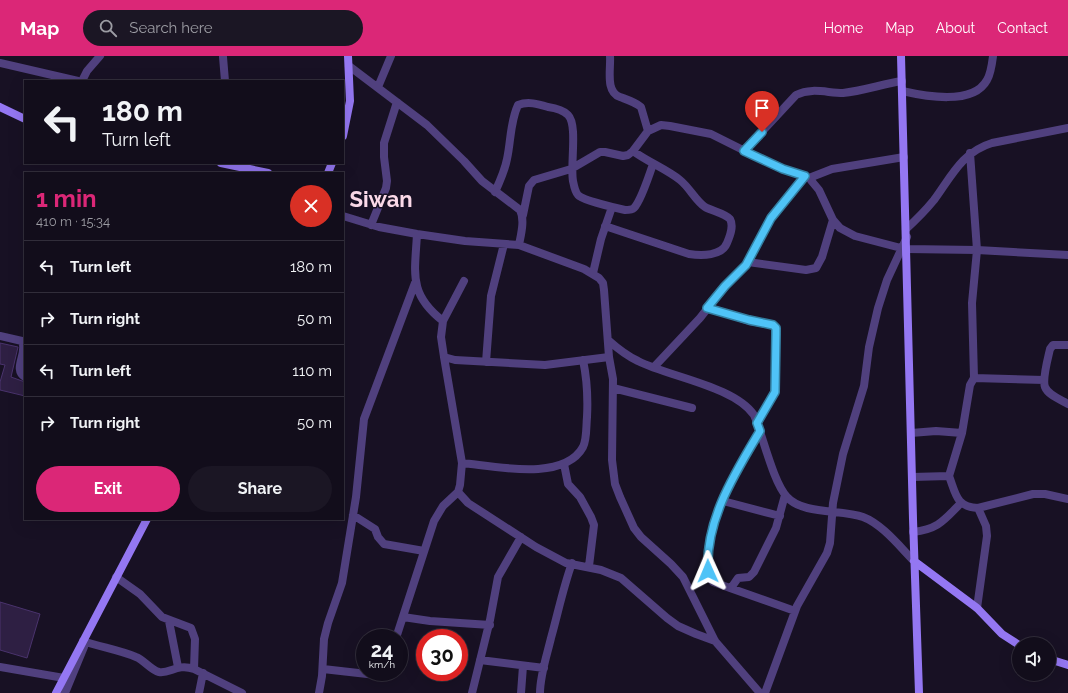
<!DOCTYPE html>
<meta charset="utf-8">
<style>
body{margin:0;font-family:Raleway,sans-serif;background:#1b1624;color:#f1f3f6;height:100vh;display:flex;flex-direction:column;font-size:15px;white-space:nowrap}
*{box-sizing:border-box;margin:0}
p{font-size:13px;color:#9c9ca3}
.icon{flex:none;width:22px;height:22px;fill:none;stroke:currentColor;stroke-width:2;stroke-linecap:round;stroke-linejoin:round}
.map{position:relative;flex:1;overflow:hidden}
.drawer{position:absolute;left:24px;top:116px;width:320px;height:348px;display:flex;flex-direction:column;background:#120d1b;border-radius:0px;box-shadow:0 4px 16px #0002,0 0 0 1px #312d3a}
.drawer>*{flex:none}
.banner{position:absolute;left:24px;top:24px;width:320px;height:84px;border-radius:0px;box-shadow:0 4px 16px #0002,0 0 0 1px #312d3a;background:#120d1b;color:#f1f3f6;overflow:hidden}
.buttons{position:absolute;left:1012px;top:581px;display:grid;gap:8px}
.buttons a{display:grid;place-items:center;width:44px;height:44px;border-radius:50%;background:#120d1b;box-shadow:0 4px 16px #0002,0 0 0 1px #312d3a;font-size:20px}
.speed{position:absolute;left:356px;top:573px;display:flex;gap:8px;font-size:20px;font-weight:700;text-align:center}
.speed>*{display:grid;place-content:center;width:52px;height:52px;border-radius:50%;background:#120d1b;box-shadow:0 4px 16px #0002,0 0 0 1px #312d3a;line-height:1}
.speed small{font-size:10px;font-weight:400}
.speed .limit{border:6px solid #d22;background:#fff;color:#111}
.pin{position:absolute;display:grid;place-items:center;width:34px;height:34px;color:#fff;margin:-41px -17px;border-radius:50% 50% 50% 0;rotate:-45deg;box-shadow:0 0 4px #0007}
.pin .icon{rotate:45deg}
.me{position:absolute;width:44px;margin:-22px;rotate:359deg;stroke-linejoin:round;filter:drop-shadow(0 0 3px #0008)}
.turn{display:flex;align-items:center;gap:14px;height:84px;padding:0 12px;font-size:18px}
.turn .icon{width:52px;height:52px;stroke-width:2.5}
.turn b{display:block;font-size:28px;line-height:34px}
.round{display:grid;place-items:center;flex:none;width:42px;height:42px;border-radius:21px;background:#1b1624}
.summary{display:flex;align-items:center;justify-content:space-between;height:68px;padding:0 12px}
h1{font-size:24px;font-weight:700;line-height:30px;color:#db2777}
.primary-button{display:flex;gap:8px;margin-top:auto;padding:8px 12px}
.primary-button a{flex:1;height:46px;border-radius:24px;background:#db2777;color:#fff;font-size:16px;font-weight:700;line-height:46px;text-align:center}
.primary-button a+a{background:#1b1624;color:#f1f3f6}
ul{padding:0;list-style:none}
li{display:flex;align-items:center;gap:12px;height:52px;padding:0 12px;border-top:1px solid #312d3a}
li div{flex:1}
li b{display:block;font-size:15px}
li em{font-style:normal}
header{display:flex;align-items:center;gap:24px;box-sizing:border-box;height:56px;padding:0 20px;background:#db2777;color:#fff}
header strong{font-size:19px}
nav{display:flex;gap:22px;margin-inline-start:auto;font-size:14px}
.search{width:280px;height:36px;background:#1b1624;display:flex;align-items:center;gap:10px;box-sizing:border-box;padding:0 14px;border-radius:22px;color:#9c9ca3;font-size:15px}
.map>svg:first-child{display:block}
.building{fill:#2e1f43;stroke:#4a336d}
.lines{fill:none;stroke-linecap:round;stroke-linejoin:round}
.street{stroke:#50407e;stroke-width:8}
.secondary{stroke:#9477f2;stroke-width:8}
.route-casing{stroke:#337fa1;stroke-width:10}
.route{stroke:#4fc3f7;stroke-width:7}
.labels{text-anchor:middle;stroke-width:3;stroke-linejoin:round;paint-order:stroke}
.town-label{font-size:22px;font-weight:bold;fill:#fbd9e8;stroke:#181124}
</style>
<header>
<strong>Map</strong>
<div class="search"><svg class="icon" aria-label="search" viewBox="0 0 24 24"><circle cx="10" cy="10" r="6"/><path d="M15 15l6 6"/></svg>Search here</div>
<nav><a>Home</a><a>Map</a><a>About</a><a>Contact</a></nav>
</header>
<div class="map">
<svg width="1068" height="637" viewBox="0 0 1068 637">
<rect width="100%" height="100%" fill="#181124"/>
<path class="building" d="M0,287L18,291L11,321L25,326V340L0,334V326L5,309L0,308Z
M0,546L40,558L27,602L0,594Z"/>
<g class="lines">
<path class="street" d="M610,0C611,13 605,36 620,41C628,44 635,46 641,51L648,75
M223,1L225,25
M0,7L78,25
M349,10L427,69L464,105L482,125L520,154C525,164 521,178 519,189
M82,25L87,15L100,0
M378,31L391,0
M902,35C924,40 973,50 987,24C991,17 992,8 993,0
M744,95L796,39C812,31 827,37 843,37C862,35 883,28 902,25
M970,97L977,194L972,247L974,322
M809,122L832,113L904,101
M495,136C500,125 505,114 507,103C511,85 510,66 518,49C528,45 538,48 548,51C555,52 563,54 568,59C578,69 570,109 573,125C574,130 575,136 578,139C582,144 616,152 625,154C628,154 632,154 634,152C640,146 650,117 653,108
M523,159L529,130L534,124L571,113L600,96H605L623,100L628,99L633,95L648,75L661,69L670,70L711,78L759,102L783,113L809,122L819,134L833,164L840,172L855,180L901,192
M343,160L379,171L417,178L465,185L519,189L584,213L599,222L603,227L604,234L609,301L613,323L612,404L615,428L620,441L634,472L641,481L671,508L683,521L715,585L760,637
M371,169L386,132L387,125L384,101V87L397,46
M605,170L689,198C702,200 722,200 727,187C730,180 734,170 730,163C724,157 712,155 705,151C695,144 690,132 680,124C666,113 648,106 633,95
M906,173C916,164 925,155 934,144C951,121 962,96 992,87L1068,72
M417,178C415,217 408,238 443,265L464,225
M907,193L977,194L1068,199
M748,206L806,214L816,212L822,201L833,164
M593,217L601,183L612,151
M707,251L749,265L773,269L776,272L775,336L757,367
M443,265L441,281L444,301L455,304L545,309L609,301
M0,280L22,285C28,297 12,313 25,321
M608,284C617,292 627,300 638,305C669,321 734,330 754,359C763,380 773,426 787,441C803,459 842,453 863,461C882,468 900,491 914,505
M1068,289H1053L1050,293C1048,302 1042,323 1045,331C1048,339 1061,344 1068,348
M486,306L491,240L504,188
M654,311L700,262L725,230L746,209L771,162L805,120
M613,332L692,352
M760,375C736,416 700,471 709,521L713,526L795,555
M911,377L936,375L962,377
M462,407C494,410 564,426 583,391C587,383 586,371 587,361C588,342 587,323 583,304
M564,408L568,428L580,441L591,461L594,469L589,510
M949,420C956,438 956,451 978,452
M912,421L949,420L962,377L970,329L974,322L1044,324
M458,436L468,447L536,491L566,507L601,514L621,522L667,562L678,570L696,578L715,585
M723,445L780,460
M353,459L375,473L378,481L384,488L424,495
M913,476C939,473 944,464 961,447
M116,521L140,538L162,561L191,572L195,583L194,613
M731,532L738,522L749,521L754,516L776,472L785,439
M977,552L987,480L986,470L978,452L1033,438H1045L1068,443
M403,561L430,565L490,569
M169,565L178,611
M396,582L434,465L443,450L458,436L460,429L462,407L444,301
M83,585C100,591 119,594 136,601C144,604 151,614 159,616C170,618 177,607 194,613L242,637
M480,604L544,612
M0,611L64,622
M323,613L376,619L383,616
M65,637L84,591L83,585
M199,637L203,617
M319,637L322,620L324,583L328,567L342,527L356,441L364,363L415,227
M472,637L490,564L498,521L521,481
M521,637L523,610
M540,637C540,619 547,599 551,582C558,557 563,532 572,507
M765,637L797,550L827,497L830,487L833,447L843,398L864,330L869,291L878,252L887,224L907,181"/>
<path class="secondary" d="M901,0L913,463L919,637
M0,51L25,63
M343,80L350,45L348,0
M221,107L268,117
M328,117L332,107
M914,505L977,552L1002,578L1019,589
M1049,603L1068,609
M56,637L147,463"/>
</g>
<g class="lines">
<g class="route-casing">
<path id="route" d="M708,515C705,464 735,417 760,375L757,367L775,336L776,278V272L773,269L749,264L707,252L725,230L746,209L771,162L805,120L783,113L744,95L762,76"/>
</g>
<use href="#route" class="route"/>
</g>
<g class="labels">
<g class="town-label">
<text x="381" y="151">Siwan</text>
</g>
</g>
</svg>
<div class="buttons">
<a><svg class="icon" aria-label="sound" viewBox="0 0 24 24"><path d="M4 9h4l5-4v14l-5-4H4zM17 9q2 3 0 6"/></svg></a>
</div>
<div class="speed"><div>24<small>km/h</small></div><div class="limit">30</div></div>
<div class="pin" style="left:762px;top:76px;background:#d93025"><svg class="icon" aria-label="arrive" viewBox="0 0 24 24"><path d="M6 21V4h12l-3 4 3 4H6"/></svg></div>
<svg class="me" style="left:708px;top:515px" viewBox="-20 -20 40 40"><path d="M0-17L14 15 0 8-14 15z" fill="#4fc3f7" stroke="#fff" stroke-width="4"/></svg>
<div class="banner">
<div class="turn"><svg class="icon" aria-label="left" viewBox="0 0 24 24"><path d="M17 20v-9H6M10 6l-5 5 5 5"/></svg><div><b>180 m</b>Turn left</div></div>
</div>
<section class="drawer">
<div class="summary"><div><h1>1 min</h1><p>410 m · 15:34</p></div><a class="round" style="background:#d93025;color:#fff"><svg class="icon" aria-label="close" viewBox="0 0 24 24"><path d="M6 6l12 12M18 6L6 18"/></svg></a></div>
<ul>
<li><svg class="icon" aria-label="left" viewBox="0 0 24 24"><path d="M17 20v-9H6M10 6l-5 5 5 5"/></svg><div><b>Turn left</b></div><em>180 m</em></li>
<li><svg class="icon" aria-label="right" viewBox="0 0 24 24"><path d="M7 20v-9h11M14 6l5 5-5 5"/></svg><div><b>Turn right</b></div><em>50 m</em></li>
<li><svg class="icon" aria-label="left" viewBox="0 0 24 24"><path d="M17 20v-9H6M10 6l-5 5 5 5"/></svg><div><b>Turn left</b></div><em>110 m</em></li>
<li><svg class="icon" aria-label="right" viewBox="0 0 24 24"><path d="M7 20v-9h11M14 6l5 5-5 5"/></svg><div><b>Turn right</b></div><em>50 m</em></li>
</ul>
<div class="primary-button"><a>Exit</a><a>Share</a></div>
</section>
</div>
